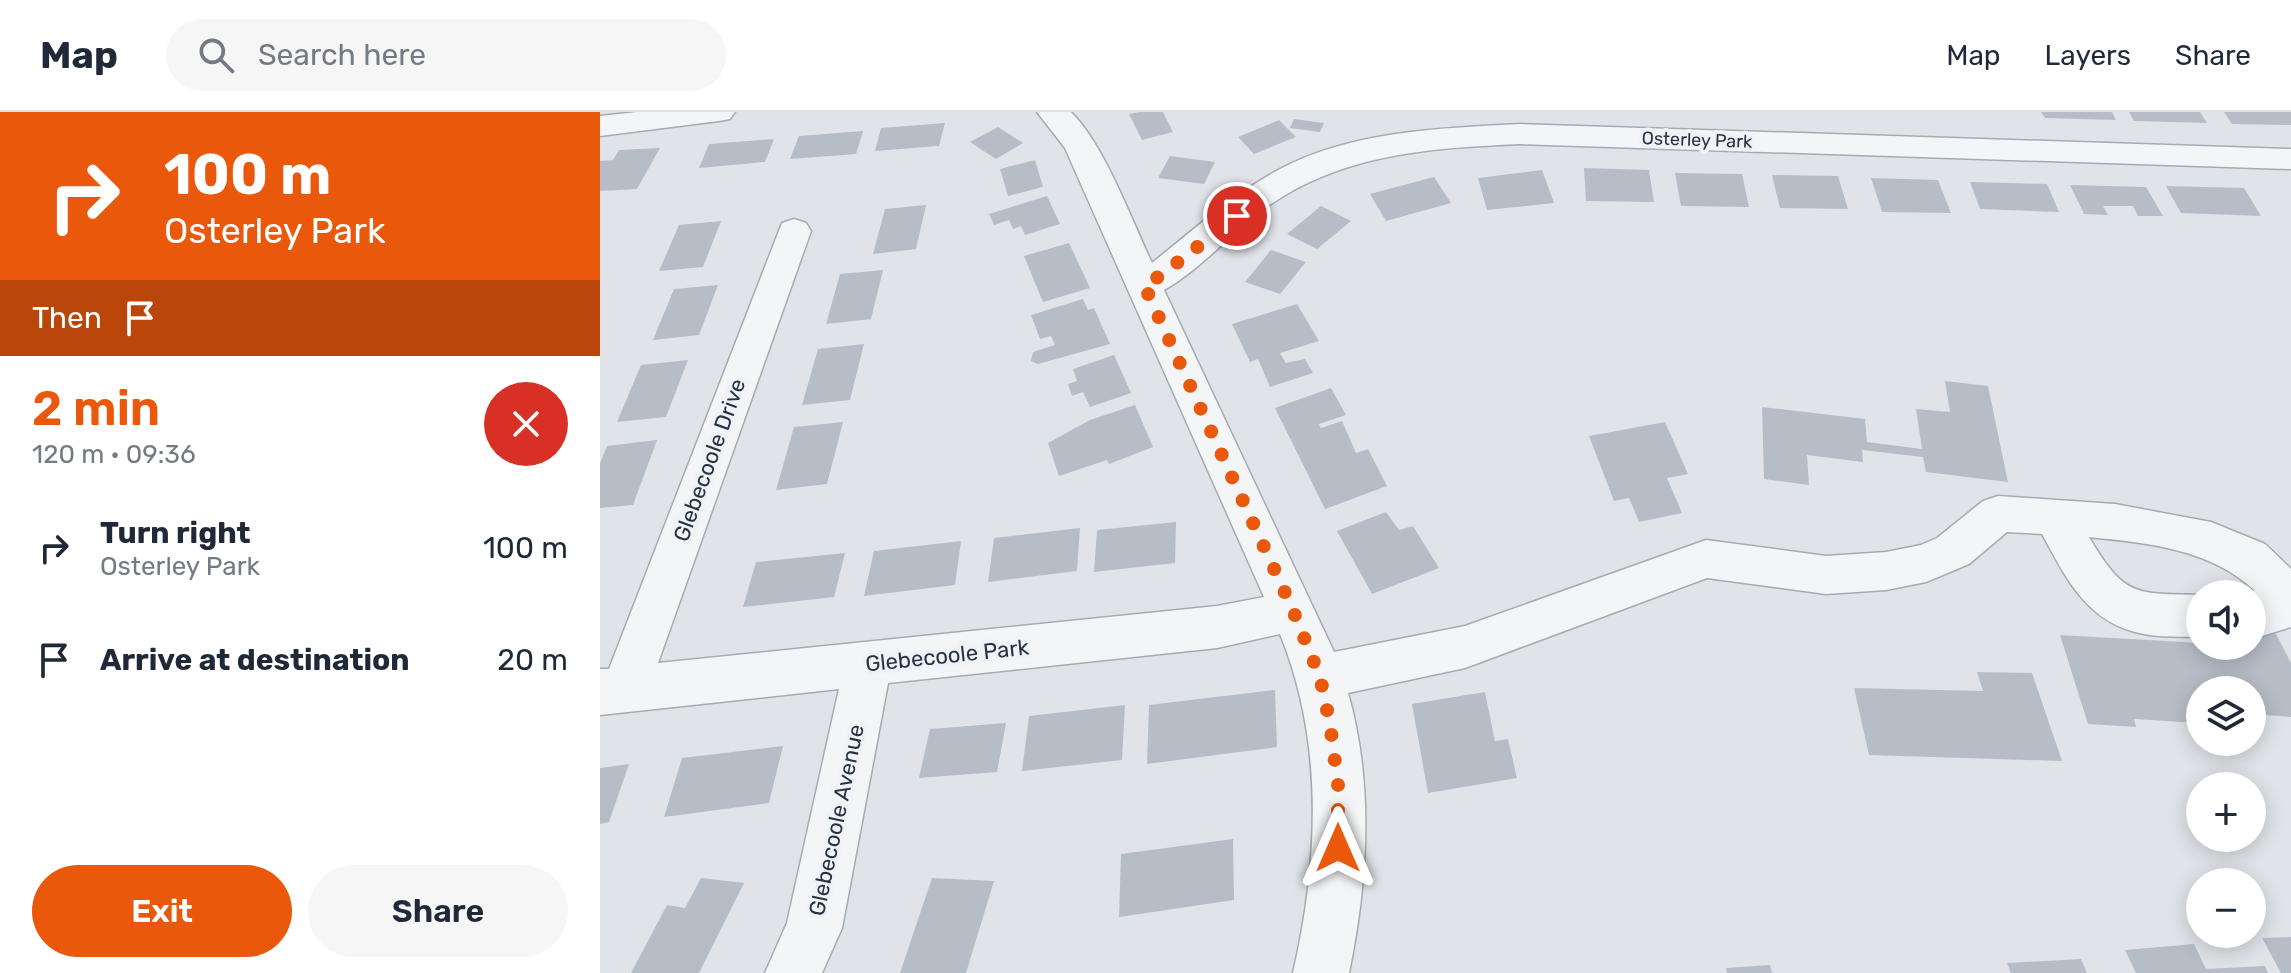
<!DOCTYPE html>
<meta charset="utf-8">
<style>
body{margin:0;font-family:Rubik,sans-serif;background:#f6f6f7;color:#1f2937;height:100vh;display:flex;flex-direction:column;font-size:30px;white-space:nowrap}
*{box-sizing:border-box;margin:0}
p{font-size:26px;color:#747a83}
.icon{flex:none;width:44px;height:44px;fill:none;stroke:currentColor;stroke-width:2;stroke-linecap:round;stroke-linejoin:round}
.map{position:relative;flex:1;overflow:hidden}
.sheet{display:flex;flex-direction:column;background:#fff;width:600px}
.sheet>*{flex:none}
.hud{background:#ea580c;color:#fff;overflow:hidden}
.fabs{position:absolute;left:1586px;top:468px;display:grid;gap:16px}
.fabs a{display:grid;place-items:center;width:80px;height:80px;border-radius:50%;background:#fff;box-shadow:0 4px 20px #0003;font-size:40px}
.pin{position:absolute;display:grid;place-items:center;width:68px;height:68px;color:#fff;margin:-34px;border:4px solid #fff;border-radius:50%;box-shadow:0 2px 8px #0007}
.me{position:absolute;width:88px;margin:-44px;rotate:0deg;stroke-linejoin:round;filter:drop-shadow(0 0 6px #0008)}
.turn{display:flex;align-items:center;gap:28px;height:168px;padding:0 32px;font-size:36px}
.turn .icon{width:104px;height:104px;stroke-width:2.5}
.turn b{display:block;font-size:56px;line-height:68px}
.then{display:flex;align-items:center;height:76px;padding:0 32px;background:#0003;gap:16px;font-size:30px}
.round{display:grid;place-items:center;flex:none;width:84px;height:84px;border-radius:42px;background:#f6f6f7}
.headline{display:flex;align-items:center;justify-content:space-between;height:136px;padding:0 32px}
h1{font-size:48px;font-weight:600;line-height:60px;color:#ea580c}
.button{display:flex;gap:16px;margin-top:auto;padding:16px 32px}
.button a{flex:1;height:92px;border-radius:48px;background:#ea580c;color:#fff;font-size:32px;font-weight:600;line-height:92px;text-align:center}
.button a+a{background:#f6f6f7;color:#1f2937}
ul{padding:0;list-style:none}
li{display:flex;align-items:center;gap:24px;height:112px;padding:0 32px}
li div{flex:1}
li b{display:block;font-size:30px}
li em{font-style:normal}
header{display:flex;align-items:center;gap:48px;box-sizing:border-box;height:112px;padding:0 40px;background:#fff;border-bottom:2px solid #e0e1e3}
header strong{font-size:38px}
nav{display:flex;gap:44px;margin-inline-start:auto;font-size:28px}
.search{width:560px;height:72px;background:#f6f6f7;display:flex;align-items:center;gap:20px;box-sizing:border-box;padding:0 28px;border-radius:44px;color:#747a83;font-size:30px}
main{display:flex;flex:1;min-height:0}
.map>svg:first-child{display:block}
.building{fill:#b7bdc6}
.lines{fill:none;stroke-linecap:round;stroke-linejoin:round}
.minor-casing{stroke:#a5abb3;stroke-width:3}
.minor{fill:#f3f5f7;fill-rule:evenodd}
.route{stroke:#ea580c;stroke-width:14;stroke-dasharray:0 25.2}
.labels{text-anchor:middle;stroke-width:8;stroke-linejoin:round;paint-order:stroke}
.far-street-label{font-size:18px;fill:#283241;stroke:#eff3f7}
.street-label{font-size:22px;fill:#283241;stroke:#eff3f7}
</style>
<header>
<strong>Map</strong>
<div class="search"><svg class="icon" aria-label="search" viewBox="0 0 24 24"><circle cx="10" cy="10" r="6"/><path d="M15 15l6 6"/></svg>Search here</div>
<nav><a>Map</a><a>Layers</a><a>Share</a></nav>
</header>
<main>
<section class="sheet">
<div class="hud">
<div class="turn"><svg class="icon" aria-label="right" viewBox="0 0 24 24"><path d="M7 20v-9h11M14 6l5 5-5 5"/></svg><div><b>100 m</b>Osterley Park</div></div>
<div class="then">Then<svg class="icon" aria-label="arrive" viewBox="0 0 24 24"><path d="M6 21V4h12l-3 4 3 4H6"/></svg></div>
</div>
<div class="headline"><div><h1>2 min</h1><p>120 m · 09:36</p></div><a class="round" style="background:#d93025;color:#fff"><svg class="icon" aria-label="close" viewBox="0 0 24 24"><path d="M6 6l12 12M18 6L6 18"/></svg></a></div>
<ul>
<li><svg class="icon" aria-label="right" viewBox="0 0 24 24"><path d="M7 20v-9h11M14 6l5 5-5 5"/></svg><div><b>Turn right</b><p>Osterley Park</p></div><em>100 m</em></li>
<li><svg class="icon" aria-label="arrive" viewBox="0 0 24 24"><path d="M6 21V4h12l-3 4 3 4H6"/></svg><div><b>Arrive at destination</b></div><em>20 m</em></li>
</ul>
<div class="button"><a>Exit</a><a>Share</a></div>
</section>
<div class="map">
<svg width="1691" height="861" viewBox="0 0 1691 861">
<rect width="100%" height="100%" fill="#e0e4e9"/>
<path class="building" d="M539,0H563L573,20L542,28L529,2Z
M1441,0H1512L1516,8L1445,6Z
M1529,0H1600L1607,11L1534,9Z
M1624,0H1691V13L1632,12Z
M694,7L724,11L720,20L690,16Z
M679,8L696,25L654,42L638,25Z
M345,11L339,34L275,39L281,16Z
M398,15L423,31L396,47L370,30Z
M263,19L256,42L190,47L199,24Z
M174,27L165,50L99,56L109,32Z
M60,36L37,77L0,79V49L13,48L19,38Z
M570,44L615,50L604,72L558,66Z
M435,48L443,75L408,84L400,57Z
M984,56L1049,58L1054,90L986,89Z
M942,58L954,91L887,98L878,66Z
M1075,61L1142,62L1149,95L1081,94Z
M1172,63L1238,64L1248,97L1180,96Z
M834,65L851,91L786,109L770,82Z
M1271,66L1338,68L1351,101L1282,100Z
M1370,70L1447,72L1459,100L1380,97Z
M1470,73L1546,75L1563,104H1538L1533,94H1503L1508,103L1484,102Z
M1566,74L1644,76L1661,104L1581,101Z
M447,84L460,112L425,123L421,114L413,117L409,108L394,113L389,102Z
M326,93L316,137L273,142L285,97Z
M721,94L751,109L717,137L687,122Z
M121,109L103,155L59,159L79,113Z
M469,131L490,176L443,190L424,144Z
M671,138L706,150L680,182L645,170Z
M283,158L271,207L226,212L240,162Z
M118,173L99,223L53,228L74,177Z
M483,187L488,198L494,196L510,232L438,252L431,249L433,240L455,233L451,224L440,227L431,203Z
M697,192L719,229L680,241L686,251L705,247L713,261L670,275L658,247L650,250L632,212Z
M264,232L250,288L202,293L218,237Z
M514,243L531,281L490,295L483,280L472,284L468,272L477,269L473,257Z
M88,248L66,305L17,310L41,253Z
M1345,269L1388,274L1408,370L1326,360L1323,345L1262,338L1263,350L1207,343L1209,373L1164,367L1162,295L1265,307L1267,330L1322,337L1316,297L1350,300Z
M731,276L746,303L719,312L721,316L742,309L756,341L768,337L787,374L725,397L675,296Z
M535,293L553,335L509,352L507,348L459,364L448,331L490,308Z
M243,310L227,372L176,378L194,315Z
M1065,310L1088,362L1067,366L1082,401L1039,410L1029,386L1014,389L989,324Z
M57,328L33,393L0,396V351L7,334Z
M786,400L799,418L813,414L839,456L772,482L737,419Z
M576,410L575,451L494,460L497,418Z
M480,416L477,459L388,470L394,426Z
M361,429L355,473L264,484L274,439Z
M245,441L234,485L143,495L156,450Z
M1652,518L1675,520L1691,551V605L1652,602V578H1600V599H1593L1597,611L1534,607L1536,615L1488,612L1460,523L1600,531V534H1652Z
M1377,560L1432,561L1462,649L1269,643L1254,576L1383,579Z
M675,578L677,635L547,652L549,593Z
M885,580L895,629L908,627L917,666L828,681L812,592Z
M525,593L522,648L422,659L429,604Z
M406,611L397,660L319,666L330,617Z
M183,634L169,691L64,705L82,646Z
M29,652L9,710L0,712V656Z
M633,727L634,788L519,805L521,742Z
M101,766L144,771L99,861H31L67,793L85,796Z
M332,766L394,769L366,861H300Z
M1691,825V861H1681L1662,826Z
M1594,832L1606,857L1665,854L1668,861H1536L1525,838Z
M1481,847L1487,861H1411L1407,851Z
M1170,853L1172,861H1127L1126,856Z"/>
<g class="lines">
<g class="minor-casing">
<path id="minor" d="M37,0H135L130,7L119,9L0,24V4Z
M437,0H471C505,34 531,107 552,151C593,118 633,82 680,57C752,19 841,16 920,12L1691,37V57L920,32C830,36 739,42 664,97C630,122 601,157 564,178L734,540L865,514L1106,428L1226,444L1286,440L1321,433L1337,426L1383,389L1398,384L1515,392L1611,410L1665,432L1691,457V515L1652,527L1654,478C1610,437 1548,431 1489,425C1525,486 1535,481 1600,483V525C1582,524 1562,526 1544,522C1488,512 1467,468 1442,422L1407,420L1369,452L1326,470L1286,478L1226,482L1107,466L865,556L748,581C774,672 768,769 749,861H693C719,748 724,630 680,522L617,536L288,571L242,816L222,861H165L187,811L239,577L0,603V557H9L182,111L194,107L206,111L211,119L58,551L617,494L664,485L465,36Z"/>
</g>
<use href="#minor" class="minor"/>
</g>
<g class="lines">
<path class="route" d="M637,104L560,164L544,173L692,496L720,565L730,612L738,673V736"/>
</g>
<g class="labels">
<g class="far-street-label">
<text transform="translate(1097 28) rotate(2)" y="6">Osterley Park</text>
</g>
<g class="street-label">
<text transform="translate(109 348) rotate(-70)" y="8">Glebecoole Drive</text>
<text transform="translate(347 543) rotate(-6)" y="8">Glebecoole Park</text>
<text transform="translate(236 708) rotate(-78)" y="8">Glebecoole Avenue</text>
</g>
</g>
</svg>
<div class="fabs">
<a><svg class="icon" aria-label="sound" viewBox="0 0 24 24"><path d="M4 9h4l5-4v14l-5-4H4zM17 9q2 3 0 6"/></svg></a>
<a><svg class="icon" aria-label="layers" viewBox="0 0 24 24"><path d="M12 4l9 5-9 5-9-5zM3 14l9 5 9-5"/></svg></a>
<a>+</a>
<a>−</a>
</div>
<div class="pin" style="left:637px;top:104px;background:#d93025"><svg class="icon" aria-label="arrive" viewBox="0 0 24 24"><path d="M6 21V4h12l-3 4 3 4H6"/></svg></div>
<svg class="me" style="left:738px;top:736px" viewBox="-20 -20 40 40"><path d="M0-17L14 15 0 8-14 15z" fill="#ea580c" stroke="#fff" stroke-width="4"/></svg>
</div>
</main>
